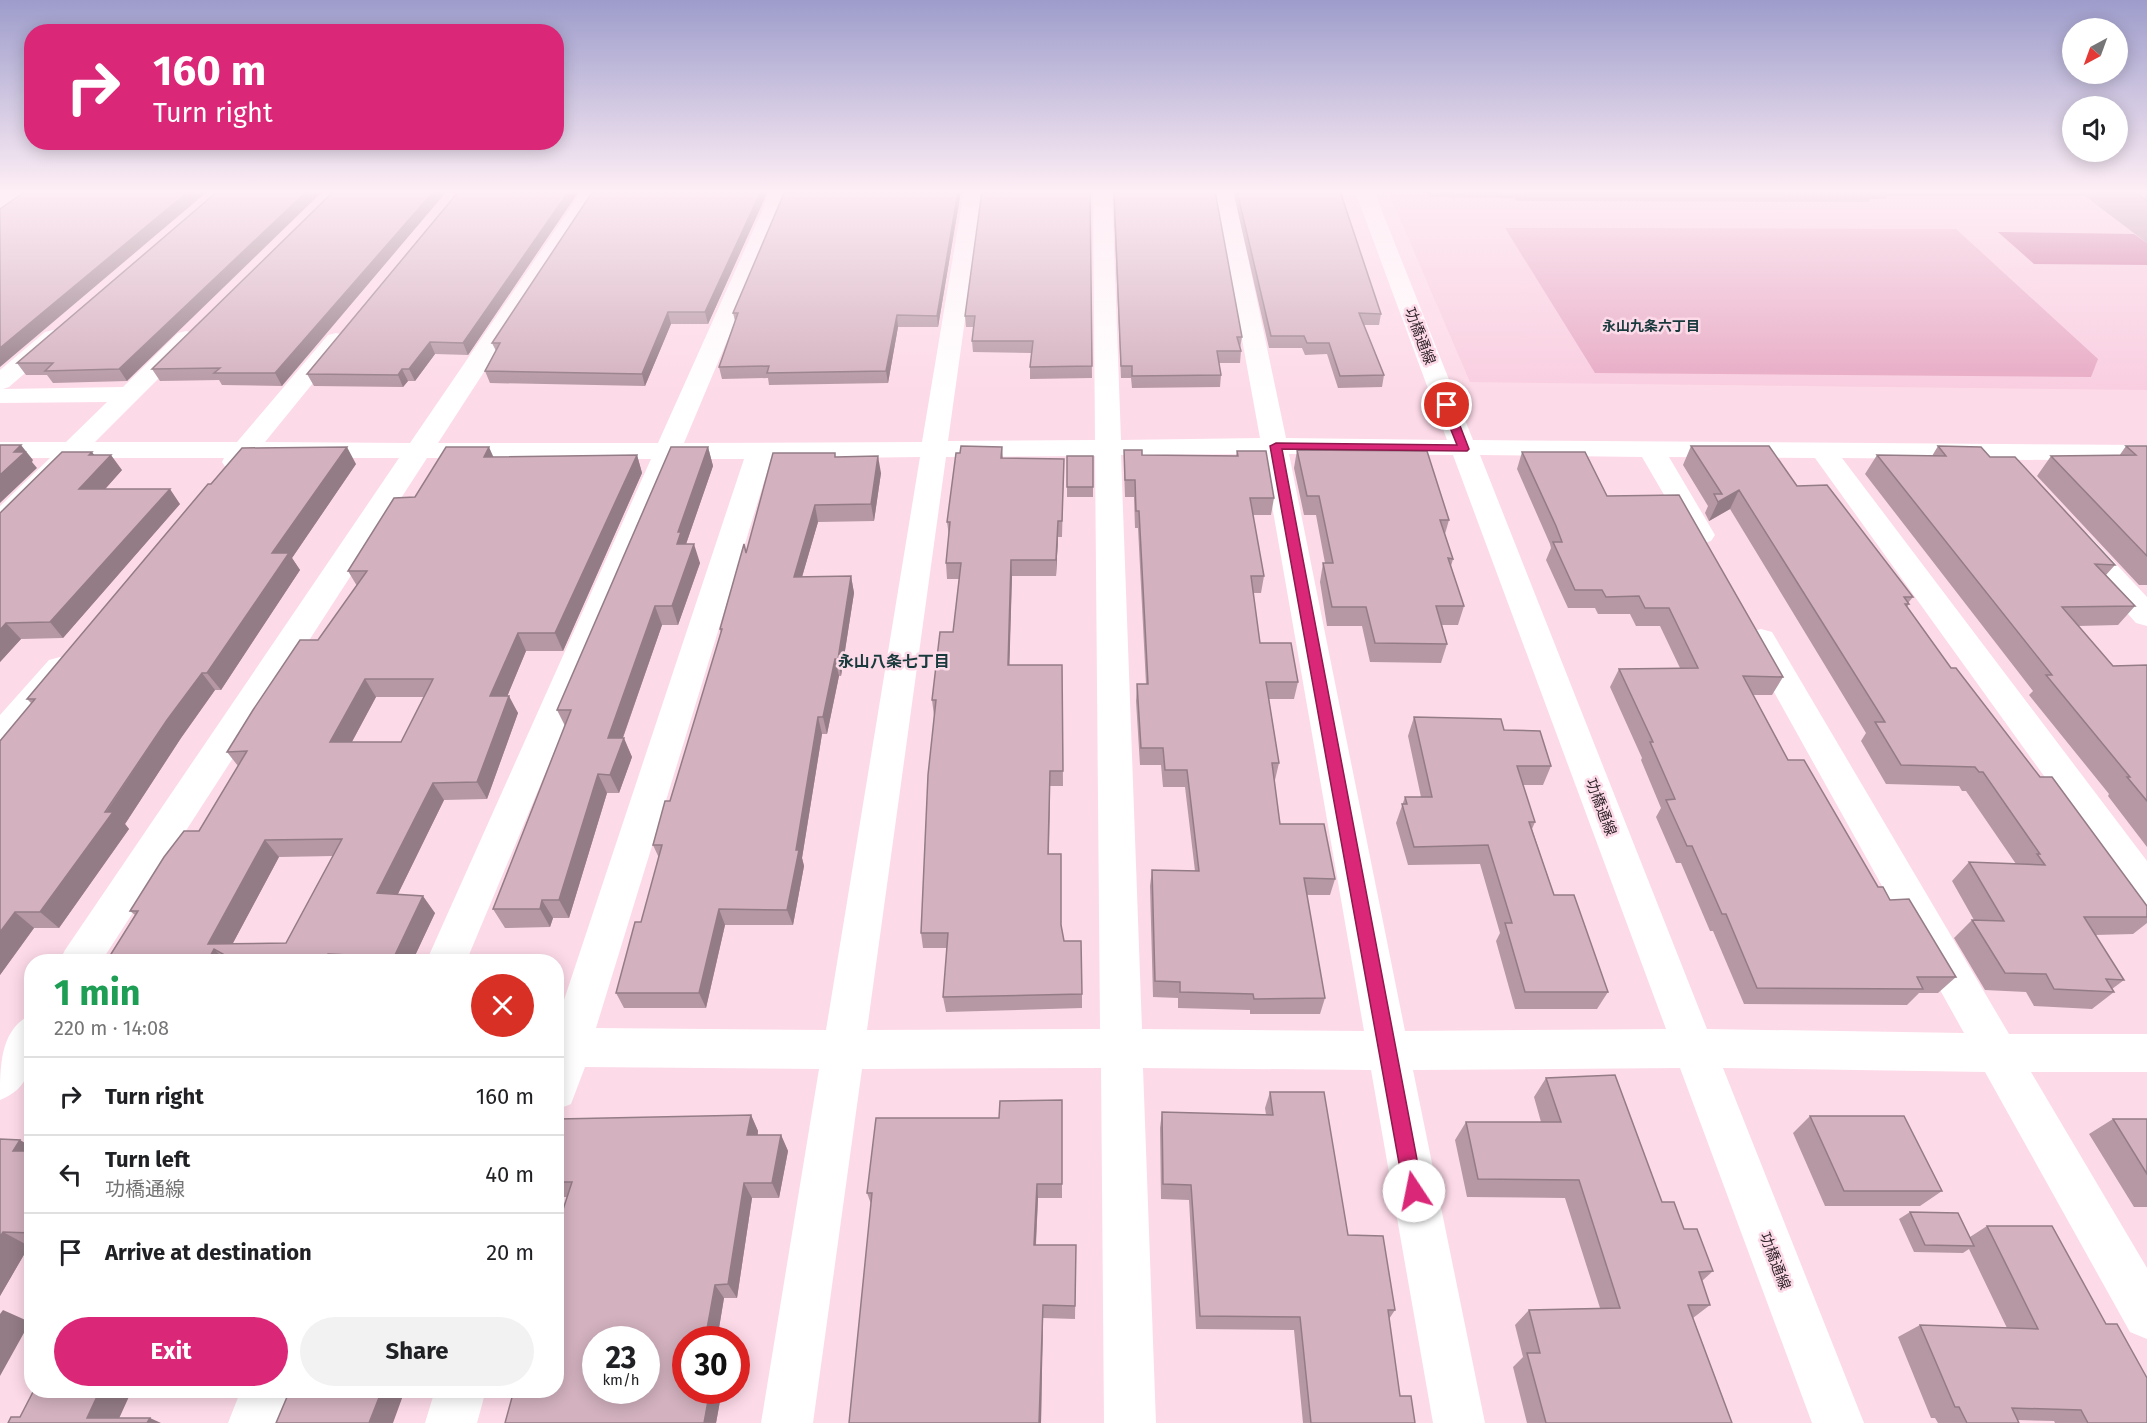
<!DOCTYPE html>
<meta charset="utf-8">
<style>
body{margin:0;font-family:"Fira Sans","Noto Sans JP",sans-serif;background:#f2f2f2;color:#202124;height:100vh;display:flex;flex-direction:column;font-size:22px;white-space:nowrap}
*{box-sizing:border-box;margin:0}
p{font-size:20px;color:#757577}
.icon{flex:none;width:33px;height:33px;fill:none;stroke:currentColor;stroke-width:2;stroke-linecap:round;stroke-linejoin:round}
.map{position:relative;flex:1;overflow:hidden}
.drawer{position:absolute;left:24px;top:954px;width:540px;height:444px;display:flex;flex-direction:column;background:#fff;border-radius:24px;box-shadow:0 3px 15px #0003}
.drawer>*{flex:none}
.guide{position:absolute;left:24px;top:24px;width:540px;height:126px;border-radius:24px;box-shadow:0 3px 15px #0003;background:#db2777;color:#fff;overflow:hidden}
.needle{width:39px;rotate:221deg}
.buttons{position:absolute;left:2062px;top:18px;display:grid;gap:12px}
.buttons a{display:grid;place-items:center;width:66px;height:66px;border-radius:50%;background:#fff;box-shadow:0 3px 15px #0003;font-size:30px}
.speed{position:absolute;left:582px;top:1326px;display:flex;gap:12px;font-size:30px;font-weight:700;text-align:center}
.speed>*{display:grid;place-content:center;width:78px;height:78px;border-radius:50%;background:#fff;box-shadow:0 3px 15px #0003;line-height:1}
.speed small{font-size:15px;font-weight:400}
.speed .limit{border:9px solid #d22;background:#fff;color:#111}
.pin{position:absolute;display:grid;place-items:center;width:51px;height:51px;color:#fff;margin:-26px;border:3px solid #fff;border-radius:50%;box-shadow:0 2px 6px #0007}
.me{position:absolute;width:66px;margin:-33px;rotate:349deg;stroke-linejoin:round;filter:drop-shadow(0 0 4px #0008)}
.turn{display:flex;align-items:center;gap:21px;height:126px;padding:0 30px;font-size:27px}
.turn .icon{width:78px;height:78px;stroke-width:2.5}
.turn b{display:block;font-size:42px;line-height:51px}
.round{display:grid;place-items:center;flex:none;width:63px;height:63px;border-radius:32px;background:#f2f2f2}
.headline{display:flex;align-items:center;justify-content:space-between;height:102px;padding:0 30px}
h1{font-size:36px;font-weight:700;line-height:45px;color:#1e9e55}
.primary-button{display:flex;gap:12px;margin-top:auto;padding:12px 30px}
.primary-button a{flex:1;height:69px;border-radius:36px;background:#db2777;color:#fff;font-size:24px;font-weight:700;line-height:69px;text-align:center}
.primary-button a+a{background:#f2f2f2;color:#202124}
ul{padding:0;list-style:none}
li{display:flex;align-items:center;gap:18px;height:78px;padding:0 30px;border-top:2px solid #e0e0e0}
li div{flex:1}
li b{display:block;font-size:22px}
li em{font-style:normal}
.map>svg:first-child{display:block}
.built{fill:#f9cee0}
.green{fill:#e7aac4}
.water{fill:#cd79a0}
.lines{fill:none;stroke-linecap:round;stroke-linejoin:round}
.minor{fill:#fff;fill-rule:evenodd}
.wall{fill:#b598a4;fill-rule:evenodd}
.shaded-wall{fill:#947c86}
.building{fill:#d3b1bf;stroke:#947c86;stroke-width:1.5;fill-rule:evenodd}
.route{fill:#db2777;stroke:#8e194d;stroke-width:1.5}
.labels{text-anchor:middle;stroke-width:5;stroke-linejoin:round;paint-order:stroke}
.far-neighbourhood-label{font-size:14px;font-weight:bold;fill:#183a3d;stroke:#fddae8}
.street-label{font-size:15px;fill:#33262c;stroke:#fddae8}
.neighbourhood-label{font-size:16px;font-weight:bold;fill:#183a3d;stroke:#fddae8}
</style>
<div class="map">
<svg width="2147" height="1423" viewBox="0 0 2147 1423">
<rect width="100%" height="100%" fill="#fddae8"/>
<path class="built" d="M1388,191H2119L2147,211V390L1470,382Z"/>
<path class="green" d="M1505,228L1956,229L2098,359L2091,377L1595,373Z"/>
<path class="water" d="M1998,232L2134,234L2147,243V265L2034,264Z"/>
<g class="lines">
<path class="minor" d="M5,191H27L7,207L0,209V194Z
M582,191H601L438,443H658L771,191H790L684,443L922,442L964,191H983L948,441L1095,440L1093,191H1112L1121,440L1260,438L1215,191H1234L1286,438L1447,440L1355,191H1374L1473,440L2147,445V461L1842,458L2147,861V906L2134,901L1815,458L1669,457L1715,535L1711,541L1701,544L1691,541L1642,457L1480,455L1707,1029L1964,1033L1745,640L1750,632L1761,629L1772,632L2009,1034H2147V1072H2031L2147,1268V1339L2130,1332L1985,1072L1723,1068L1864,1423H1812L1680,1068L1413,1070L1485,1423H1433L1371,1070L1143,1068L1156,1423H1104L1101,1068L862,1069L813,1423H761L819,1069L585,1067L571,1104L556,1110V1024L744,459H677L466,962H426L651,459L427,458L101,962H59L65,950L399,458H252C244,468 239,471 226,468L222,462L224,458H80L10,528L0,531V506L50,458H0V442H66L107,402L0,403V370L45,332L53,330L61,332L65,337L61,342L9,387L3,389L123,387L178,333L186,331L194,333L198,338L194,343L95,442H237L328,335L336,333L344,335L348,340L265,442L410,443ZM1263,454L1364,1031L1142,1029L1121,455ZM1289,454L1453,455L1666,1029L1405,1031ZM1095,456L1100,1029L867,1030L946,457ZM920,457L826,1030L596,1028L771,459Z
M2078,531L2088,534L2147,597V626L2136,623L2068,546L2064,540L2068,534Z
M60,657L71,660L76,668L71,676L12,746L0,750V715L49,660Z
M32,1014C32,1049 39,1085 0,1100C0,1065 0,1029 32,1014Z
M241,1390H292L280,1423H228Z
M435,1390H486L477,1423H425Z"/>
</g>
<path class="wall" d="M218,191L127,381L53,383L47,375H26L17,363Z
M334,191L282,386L222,385L219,380L160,381L152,369Z
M459,191H579L468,355L435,354L415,381H408L403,387L314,386L307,374Z
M768,191L708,324H671L645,386L490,383L485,371L496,351L492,343Z
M961,191L938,327H898L888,383L769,385L768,378L722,379L719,367L735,321L733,313Z
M1090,191L1092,378L1030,379V367L1032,353L973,352L972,341L974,327H966L965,316Z
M1113,191H1215L1242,337L1240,348L1241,351L1240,363H1219L1221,375L1220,387L1132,388L1131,378H1121Z
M1233,191H1340L1381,314L1379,325H1364L1384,375L1382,387L1338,388L1327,354L1305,355L1302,348H1269Z
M1427,191H2147V243L2085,196H1887L1886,199H1870L1869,202L1516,201L1514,198L1430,197Z
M1691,446L1797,486L1913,597L1908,603L1909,604L1907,607L1951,668L2040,777L2147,906V923L2133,934L2095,935L2124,980L2112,989L2114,992L2092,1009L2034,1006L2026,992L1985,990L1954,938L1972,920H1974L1952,881L1969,862L2016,864L1966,791H1962L1959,786L1886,784L1861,741L1866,733L1730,509L1709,521L1705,513L1708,506L1683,465Z
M1938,446L1990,457L2115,565L2106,575L2135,606L2118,625L2078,626L2113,666L2147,665V847L2108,796L2109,794L2029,695L2033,691L1865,474L1877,455L1932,456Z
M2126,446H2147V585H2139L2037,476L2051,456H2119Z
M708,447L713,466L686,544L700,563L678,625H662L623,738L632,757L619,793H607L569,918H553L550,927L505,928L493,909L565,726L557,710Z
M1002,447L1003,458L1064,459L1062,537H1058L1056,576H1012L1009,665H1062L1063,786H1050L1049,854L1064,941L1082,994V1008L946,1012L943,997L947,948H923L921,933L934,716L932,700L953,632L959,579H947L946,563L949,536L947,522L960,453Z
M1124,450L1142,455L1236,456L1237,451L1274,498L1271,515H1253L1264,576L1261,593H1253L1260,643L1298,682L1294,699H1269L1279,763L1275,780H1274L1280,824L1335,879L1330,895H1307L1325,998L1320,1014H1250V1010L1178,1008V998L1153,997L1150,886L1152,870L1195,871L1185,787H1163L1161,765H1140L1136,701L1137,684H1146L1138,528H1135L1134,497H1125L1124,467Z
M1297,450L1449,520L1445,534L1453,559L1451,566L1464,606L1458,625H1442L1447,644L1441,663L1370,662L1362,626H1327L1320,582L1323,563H1325L1316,515H1304L1294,468Z
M1522,452L1607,496L1783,677L1772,695H1753L1788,760L1878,887L1890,900L1956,977L1938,993H1919L1907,1005L1744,1004L1713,931H1710L1681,863H1676L1656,817L1661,808L1641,760L1642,758L1610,687L1619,669L1680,668L1660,626H1636L1630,614H1598L1595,608H1568L1546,560L1551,548L1550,544L1517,469Z
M95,455L122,470L105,489L180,504L63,638L21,639L0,662V513Z
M637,455L642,473L563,651H526L507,696L518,713L487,799L444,800L398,894L435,913L412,962H106L135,915L130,911L199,831L238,766L227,752L318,640L357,586L348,571L415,497L493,457ZM376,697H424L401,742H352ZM333,856L286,943H233L279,857Z
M1067,456H1093V497H1067Z
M836,457L881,473L874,521L818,522L802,577L851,576L854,593L841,676H839L827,734H822L802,858L804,866L793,925H725L706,1008H624L616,993L641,922L659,858L653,845L670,801L721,633L720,629L746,552Z
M356,464L292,558L300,570L221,690H215L181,738L125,824L129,829L59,928H34L0,975L31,703L27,699L211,484Z
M1414,717L1504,730L1551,766L1543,785H1523L1535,822L1532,829L1554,895L1608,992L1597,1009H1515L1496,941L1500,933L1480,864L1408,865L1396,823L1405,797H1421L1408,736Z
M1546,1078L1662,1202L1684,1229L1713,1271L1702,1281L1710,1305L1693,1318L1732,1423H1527L1513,1367L1523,1357L1515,1325L1529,1310L1600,1308L1565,1198L1467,1197L1455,1140L1466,1122H1541L1534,1097Z
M1270,1092L1348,1235L1395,1310L1389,1319L1400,1396L1415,1423H1303L1294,1330L1196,1329L1189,1200L1161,1199L1160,1128L1162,1112L1266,1115L1265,1108Z
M1062,1100V1198H1038L1036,1245H1076L1075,1319L1043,1318L1041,1423H849L871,1204L867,1193L999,1118Z
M751,1115L758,1131V1135H781L788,1151L779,1198H752L737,1298H724L717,1340H686V1390H722L716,1423H505L513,1394H507L502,1390H556L567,1197H556V1123Z
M1810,1116L1942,1191L1920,1206H1825L1793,1133Z
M2113,1119H2147V1207H2134L2089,1134Z
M0,1139L32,1147V1246H29L0,1296Z
M1910,1212L1970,1237L1987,1226L2147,1423H2055L2054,1421L2018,1420L2019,1423H1938L1935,1418H1931L1898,1337L1920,1325L2007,1328L1969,1249L1963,1253L1914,1252L1899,1219Z"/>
<path class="shaded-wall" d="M189,191H208L0,367V348Z
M307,191H323L127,381L119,369Z
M434,191H447L282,386L275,373Z
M569,191H579L468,355L463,343Z
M761,191H768L708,324L705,312Z
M958,191H961L938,327L937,316Z
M668,312L671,324L645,386L642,374Z
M897,315L898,327L888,383L886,371Z
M430,342L435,354L415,381L409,369Z
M402,369L408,381L403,387L398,375Z
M21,445L33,460L32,462L37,468L0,503V475L14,452Z
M347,447L356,464L292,558L300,570L221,690L207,673L272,553Z
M489,447L497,465L484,457Z
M708,447L713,466L685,547L677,544L678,532Z
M92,452L102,465L111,455L122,470L91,505L79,489L89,455Z
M637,455L642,473L563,651L555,633Z
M878,456L881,473L874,521L871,504Z
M170,489L180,504L63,638L50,622Z
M1739,490L1730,509L1709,521L1718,502Z
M815,505L818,522L797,594L794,577Z
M1058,521V537L1056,576V560Z
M694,544L700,563L678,625L672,606Z
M1011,560L1012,576L1009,681L1008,665Z
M851,576L854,593L841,676L838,659Z
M655,606L662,625L616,757L608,738Z
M6,623L21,639L0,662V630Z
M518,633L526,651L500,714L490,696Z
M835,659L839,676L827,734L823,717Z
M202,673L215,690L181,738L125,824L129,829L59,928L40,912L167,720Z
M365,679L376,697L342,760L330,742Z
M509,696L518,713L487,799L477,782Z
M818,717L822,734L802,858L804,866L793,925L787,910L796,850Z
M624,738L632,757L619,793L610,775Z
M1050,771V786L1048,869V854Z
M598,774L607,793L569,918L559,900Z
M433,783L444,800L390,910L377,893Z
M265,840L279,857L226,956L214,949L227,962H207L208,944Z
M423,896L435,913L412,962H398L394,957Z
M542,900L553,918L550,927L540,909Z
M719,909L725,925L706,1008L699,993Z
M15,912L34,928L0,975V932Z
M328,954L334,962H324Z
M751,1115L758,1131L755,1151L747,1135Z
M781,1135L788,1151L779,1198L772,1183Z
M20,1140L32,1147V1162L13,1151Z
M744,1183L752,1198L737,1298L728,1284Z
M1037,1184L1038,1198L1035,1258L1034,1245Z
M3,1232L29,1246L0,1296V1237Z
M715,1285L724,1298L717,1340H705Z
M1043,1305V1318L1041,1423H1039Z
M3,1310L30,1322L0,1376V1314Z
M100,1390H132L117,1423L87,1418Z
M382,1390H405L393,1423H369Z
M710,1390H722L716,1423H704Z
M150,1418L161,1423H147Z"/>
<path class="building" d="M26,191H189L0,348V209Z
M218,191H307L119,369L45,371L53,363H17Z
M334,191H434L275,373H214L220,368L152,369Z
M459,191H569L463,343L430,342L409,369H402L398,375L307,374Z
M593,191H761L705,312H668L642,374L485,371L500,343H492Z
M785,191H958L937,316L897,315L886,371L767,373L769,366L719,367L738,313H733Z
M982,191H1090L1092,366L1030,367L1033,341H972L975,316H965Z
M1114,191H1215L1242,337H1237L1241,351H1217L1221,375L1132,376V366H1121Z
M1237,191H1340L1381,314L1359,313L1384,375L1340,376L1329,343H1307L1304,336H1271Z
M2133,191H2147V201Z
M0,445H21L14,452H25L0,475Z
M961,446L1002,447L1001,458L1064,459L1062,521H1058L1056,560H1011L1008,665H1062L1063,771H1050L1048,854H1061V925L1064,941H1081L1082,994L943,997L948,933H921L928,775L936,700H932L940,632H953L961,563H946L950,522H947L956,453H960Z
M1691,446H1769L1797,486L1827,485L1913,597H1904L1909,604H1905L1951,668H1956L2040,777H2052L2147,906V917H2084L2124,980L2106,979L2114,992L2054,989L2046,974L2005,973L1972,920L2004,921L1969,862L2045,865L2037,854H2040L1983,772H1979L1975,767L1901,765L1875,722H1885L1739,490L1718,502L1714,494H1722Z
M1938,446L1981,447L1990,457H2015L2115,565L2095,564L2135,606L2062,607L2113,666L2147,665V801L2127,777H2130L2046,675H2052L1877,455L1946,456Z
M2126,446H2147V556L2051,456L2136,455Z
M347,447L272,553H289L207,673H202L167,720L105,812H113L40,912H15L0,932V741L35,699H27L208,484H211L242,448Z
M446,447H489L484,457L637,455L555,633H518L490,696H509L477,782L433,783L377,893L423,896L394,957L328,954L324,962H237L214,949L207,962H106L138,911H130L164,857L184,831H199L247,751L227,752L253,710L300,640H318L367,571H348L394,498L415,497ZM365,679H433L401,742H330ZM342,839L286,943L208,944L265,840Z
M671,447H708L678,532H681L677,544H694L672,606H655L608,738H624L610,775L598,774L559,900H542L540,909H493L571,710H557Z
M1124,450H1142V455L1238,456L1237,451H1266L1274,498H1250L1264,576H1251L1260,643H1291L1298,682H1266L1279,763H1272L1280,824H1324L1335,879L1304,878L1325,998L1254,999L1253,994L1180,992V982L1155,981L1152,870L1199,871L1187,770H1165L1163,748H1141L1137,684H1148L1139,511H1136L1135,480H1125Z
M1297,450L1427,451L1449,520H1440L1453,559L1448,558L1464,606H1436L1447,644L1375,643L1366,607H1332L1323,563H1333L1319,496H1307Z
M62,452H92L89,455H111L79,489H170L50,622L6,623L0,630V513Z
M1522,452H1585L1607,496L1679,495L1783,677L1743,676L1788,760H1804L1878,887H1883L1890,900L1909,899L1956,977H1917L1923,989L1757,988L1726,914H1722L1692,846H1687L1666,800L1675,799L1650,742H1653L1619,669L1698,668L1669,608H1645L1639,596L1606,597L1602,590H1575L1553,542H1562L1556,526Z
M773,453H835V457L878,456L871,504L815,505L794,577L851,576L838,659H835L823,717H818L796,850H799L787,910L719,909L699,993H616L635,922H641L662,845H653L665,801H670L722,629H720L744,544L746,553Z
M1067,456H1093V487H1067Z
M1414,717L1501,719L1504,730L1540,731L1551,766H1517L1535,822H1529L1554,895H1574L1608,992H1525L1505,923H1512L1488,845L1414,847L1402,804H1407L1405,797H1432Z
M1615,1075L1662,1202H1674L1684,1229H1697L1713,1271L1699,1272L1710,1305H1688L1732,1423H1546L1527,1353H1540L1529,1310L1620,1308L1579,1180L1478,1179L1466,1122H1561L1546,1078Z
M1270,1092H1324L1348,1235L1383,1236L1395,1310H1388L1400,1396H1411L1415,1423H1311L1300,1317L1200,1316L1191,1185L1163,1184L1162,1112L1273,1115Z
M1062,1100V1184H1037L1034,1245H1076L1075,1306L1043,1305L1039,1423H849L872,1193H867L876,1118H999L1000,1101Z
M751,1115L747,1135H781L772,1183H744L728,1284L715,1285L705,1340H686V1390H710L704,1423H505L514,1390H556V1231L572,1182H556V1123L558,1119ZM596,1340H646V1390H596Z
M1810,1116H1904L1942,1191H1844Z
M2113,1119H2147V1174Z
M0,1139L20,1140L13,1151H32V1233L3,1232L0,1237Z
M1910,1212L1958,1213L1974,1246L1925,1245Z
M1987,1226H2052L2106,1324H2117L2147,1378V1423H2088L2081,1410L2012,1408L2019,1423H1967L1959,1407H1955L1920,1325L2038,1329Z
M34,1390H100L87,1418H150L147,1423H8L11,1417H20Z
M290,1390H382L369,1423H276Z"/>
<linearGradient id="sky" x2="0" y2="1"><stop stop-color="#9d9ccb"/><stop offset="0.49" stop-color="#feeef5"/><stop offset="1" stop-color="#feeef5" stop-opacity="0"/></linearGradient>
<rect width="2147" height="390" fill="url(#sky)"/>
<path class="route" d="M1447,402L1452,405L1469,449L1467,451L1282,449L1423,1191L1421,1197L1414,1200L1407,1197L1404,1191L1270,446L1276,443L1457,445L1441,405Z"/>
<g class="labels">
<g class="far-neighbourhood-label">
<text x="1651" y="331">永山九条六丁目</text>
</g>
<g class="street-label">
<text transform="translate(1420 336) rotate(69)" y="5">功橋通線</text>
<text transform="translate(1601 807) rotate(69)" y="5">功橋通線</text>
<text transform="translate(1775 1261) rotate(69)" y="5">功橋通線</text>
</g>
<g class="neighbourhood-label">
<text x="894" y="667">永山八条七丁目</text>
</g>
</g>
</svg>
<div class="buttons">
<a><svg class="needle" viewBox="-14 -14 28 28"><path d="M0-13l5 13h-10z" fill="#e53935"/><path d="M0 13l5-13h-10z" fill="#757577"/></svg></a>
<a><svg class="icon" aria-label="sound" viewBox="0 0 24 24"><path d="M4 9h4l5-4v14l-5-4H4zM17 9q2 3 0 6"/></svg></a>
</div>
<div class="speed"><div>23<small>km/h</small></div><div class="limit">30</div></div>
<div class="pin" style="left:1447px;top:405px;background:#d93025"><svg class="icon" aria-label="arrive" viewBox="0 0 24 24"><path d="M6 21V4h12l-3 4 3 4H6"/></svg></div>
<svg class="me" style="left:1414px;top:1191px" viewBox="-20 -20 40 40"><circle r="19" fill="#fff"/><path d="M0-13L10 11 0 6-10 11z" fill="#db2777"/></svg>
<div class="guide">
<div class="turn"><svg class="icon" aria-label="right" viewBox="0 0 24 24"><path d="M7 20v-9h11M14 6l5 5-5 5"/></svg><div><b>160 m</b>Turn right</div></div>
</div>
<section class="drawer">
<div class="headline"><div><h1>1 min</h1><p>220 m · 14:08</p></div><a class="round" style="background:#d93025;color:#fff"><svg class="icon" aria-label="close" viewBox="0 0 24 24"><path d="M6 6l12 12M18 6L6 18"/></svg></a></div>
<ul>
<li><svg class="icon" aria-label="right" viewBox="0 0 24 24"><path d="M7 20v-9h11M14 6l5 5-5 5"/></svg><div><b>Turn right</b></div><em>160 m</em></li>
<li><svg class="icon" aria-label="left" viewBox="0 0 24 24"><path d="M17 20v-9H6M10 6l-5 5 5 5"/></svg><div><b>Turn left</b><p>功橋通線</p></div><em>40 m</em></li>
<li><svg class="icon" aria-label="arrive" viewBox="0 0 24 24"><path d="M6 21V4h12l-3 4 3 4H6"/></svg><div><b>Arrive at destination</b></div><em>20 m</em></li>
</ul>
<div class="primary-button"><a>Exit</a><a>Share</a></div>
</section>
</div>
